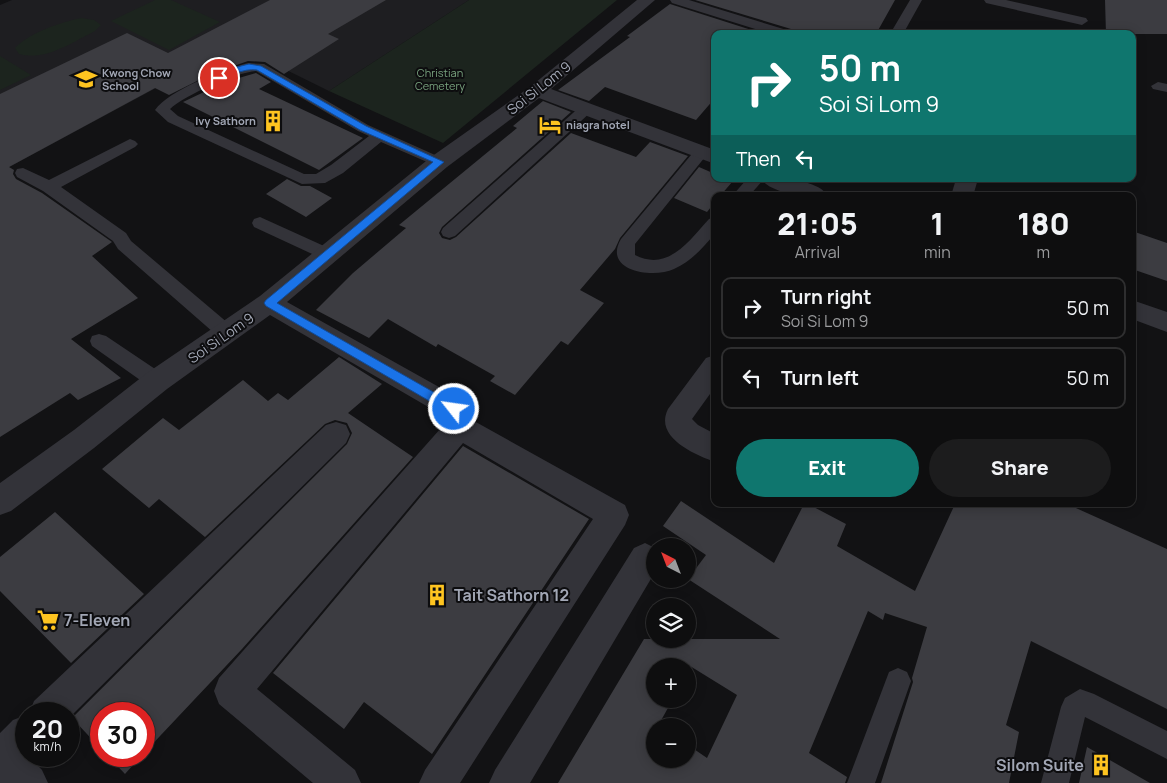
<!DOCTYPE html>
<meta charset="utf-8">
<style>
body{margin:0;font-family:Manrope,sans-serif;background:#1c1c1d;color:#f1f3f6;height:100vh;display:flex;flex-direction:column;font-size:19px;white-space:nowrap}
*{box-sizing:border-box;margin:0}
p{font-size:16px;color:#9b9c9e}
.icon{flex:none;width:28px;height:28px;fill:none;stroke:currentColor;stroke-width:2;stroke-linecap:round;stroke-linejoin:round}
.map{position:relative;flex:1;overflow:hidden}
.sheet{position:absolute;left:711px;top:192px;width:425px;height:315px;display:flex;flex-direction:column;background:#0e0e0f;border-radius:10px;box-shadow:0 2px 12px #0003,0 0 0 1px #2e2e2f}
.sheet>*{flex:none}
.guide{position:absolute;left:711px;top:30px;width:425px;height:152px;border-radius:10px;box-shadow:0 2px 12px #0003,0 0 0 1px #2e2e2f;background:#0f766e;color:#fff;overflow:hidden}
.needle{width:32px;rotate:318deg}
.buttons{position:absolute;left:646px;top:538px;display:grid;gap:10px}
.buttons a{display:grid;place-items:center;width:50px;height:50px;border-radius:50%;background:#0e0e0f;box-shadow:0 2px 12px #0003,0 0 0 1px #2e2e2f;font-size:25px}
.speed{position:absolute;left:15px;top:702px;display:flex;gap:10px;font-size:25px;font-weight:700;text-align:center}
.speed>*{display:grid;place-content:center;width:65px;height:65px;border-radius:50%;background:#0e0e0f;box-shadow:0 2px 12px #0003,0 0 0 1px #2e2e2f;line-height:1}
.speed small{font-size:12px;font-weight:400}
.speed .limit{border:8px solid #d22;background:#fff;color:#111}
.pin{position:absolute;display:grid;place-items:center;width:42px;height:42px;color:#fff;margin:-21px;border:2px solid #fff;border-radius:50%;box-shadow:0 1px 5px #0007}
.me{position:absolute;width:55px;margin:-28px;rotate:300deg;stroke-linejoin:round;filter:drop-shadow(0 0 4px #0008)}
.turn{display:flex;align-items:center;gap:18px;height:105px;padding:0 25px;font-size:22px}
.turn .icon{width:65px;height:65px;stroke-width:2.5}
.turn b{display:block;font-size:35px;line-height:42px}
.then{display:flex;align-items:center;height:48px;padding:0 25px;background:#0003;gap:10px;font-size:19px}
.eta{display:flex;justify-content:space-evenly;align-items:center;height:85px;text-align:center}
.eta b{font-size:30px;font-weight:800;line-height:35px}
.button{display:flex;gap:10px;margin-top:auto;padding:10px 25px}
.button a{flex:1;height:58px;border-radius:30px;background:#0f766e;color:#fff;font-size:20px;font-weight:800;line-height:58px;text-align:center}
.button a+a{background:#1c1c1d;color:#f1f3f6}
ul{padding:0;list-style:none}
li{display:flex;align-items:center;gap:15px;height:62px;margin:0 10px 8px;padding:0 15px;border:2px solid #2e2e2f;border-radius:10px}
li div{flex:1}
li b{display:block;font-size:19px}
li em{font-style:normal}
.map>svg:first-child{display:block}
.built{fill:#1e1e21}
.green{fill:#1c241e}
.building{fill:#3c3c41;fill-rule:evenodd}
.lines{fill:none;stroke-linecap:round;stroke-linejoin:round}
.service{fill:#333339;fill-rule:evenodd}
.minor{fill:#333339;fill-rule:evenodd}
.route{fill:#1a73e8;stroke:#114b97}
.labels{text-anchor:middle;stroke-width:4;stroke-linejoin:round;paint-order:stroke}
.far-poi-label{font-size:11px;font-weight:bold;fill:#a2a7b5;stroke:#0d0d0f;text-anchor:start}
.far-park-label{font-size:11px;fill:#78a27e;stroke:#0d0d0f}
.street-label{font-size:14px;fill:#a2a7b5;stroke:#0d0d0f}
.near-poi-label{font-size:16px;font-weight:bold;fill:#a2a7b5;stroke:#0d0d0f;text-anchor:start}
</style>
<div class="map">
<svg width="1167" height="783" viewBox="0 0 1167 783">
<rect width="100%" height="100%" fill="#121214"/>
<path class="built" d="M12,0H469L329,91L236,45L0,172V5Z"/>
<path class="green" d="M155,0H171L220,22L169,50L111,21Z
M469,0H617L443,143L329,91Z
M81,18L94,20L101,25L95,31C71,43 46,61 19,54L15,48C31,32 59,23 81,18Z
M0,56L31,75L0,90Z"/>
<path class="building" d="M270,0H386L328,34L339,39L284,74L265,62L248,61L211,74L169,95L155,88L9,167L14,170L13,174L16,179L42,193L112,242L92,256L138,298L71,339L121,378L78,400L70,393L0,437V94L127,33L168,53Z
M695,0H895L876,34H793L791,29Z
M1105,0H1167V34H1106Z
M670,4L764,34H715V98L696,120L605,87L589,101L558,90L630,37L627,36Z
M256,73L271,82L259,89L363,138L319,170L183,102L225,82Z
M543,101L571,112L442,227L439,233L442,238L450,240L456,237L571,133L636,157L650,142L688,156L620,238L615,249L580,290L604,303L568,345L561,341L515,395L490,381L495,376L438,344L436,347L388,319L369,338L316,310L353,273L406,228L399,225L517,128L513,126Z
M699,167L715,174V179H727L733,181L720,196H715V202L707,212L674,198Z
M287,179L301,186H310L332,198L306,217L266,194Z
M1132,231L1167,243V281L1132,269Z
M339,357L382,384L348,413L413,457L242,649L144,753V714H101V749L72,718L347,444L352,433L347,423L335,420L325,424L205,537L159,499L149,508L102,469L163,418L179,430L243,380L268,401L278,393L288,400Z
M463,446L589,519L432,754L364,702L344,729L273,673Z
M681,501L774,563L804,504H808L846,524L837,546L915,591L955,504H1067L1167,549V709L1031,641L1006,725L1019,732L1009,783H881L913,682L912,678L927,627L885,613L883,620L868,611L809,753L847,777L845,783H558L644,639H780L688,579L706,555L663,526ZM655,666H688V670L690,666L737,695L707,758L688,745V759H655V726H662L659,724L673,699H655Z
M55,512L144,594L71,663L0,591V557Z
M1087,747L1150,783H1079Z
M108,756H141L125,774Z"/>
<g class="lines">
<path class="service" d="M670,0H689L790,31L791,34H771L672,3Z
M910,0H922L903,34H890Z
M984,0H1006L1086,18L1088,21L1082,25L986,3Z
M248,63L264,64L368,125L444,159L447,162L444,165H434L381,142L343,173L325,183L302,184L168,122L155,110C169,90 224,69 248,63ZM256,71L358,131L369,136L331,165L316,174H304L178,116L170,109C183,96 237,72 256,71Z
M1158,82L1167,84V92L1153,89L1151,86Z
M587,104L592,105L594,108L592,111L455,236L449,238L443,236L441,232L443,228L582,105Z
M130,139L135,141L138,144L135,147L61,187L126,233L131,241L235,329L237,334L235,339L228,341L221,339L118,249L113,241L43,191L17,177L15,173L17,169L23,168L49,180Z
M701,147L706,149L709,152L635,244V255C668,272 689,241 709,219L715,217V234C702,248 692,261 674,269C653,279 602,271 621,239L696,149Z
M747,179H764L749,196H732Z
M260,217L335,251L338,255L335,259L329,261L323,259L254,227L252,223L254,219Z
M99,334L106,336L164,375L167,381L164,387L157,389L150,387L92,346L90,341L92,336Z
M898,668L907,672L911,681L875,783H847L889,672Z
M1080,689L1094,694L1167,731V759L1085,717L1069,783H1041L1061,707L1065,698Z"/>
<path class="minor" d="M637,0H655L551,89L715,150V164L539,98L447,167L287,302L464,401L468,409L465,416L625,505L629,515L625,525L460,783H419L425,770L593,519L463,443L257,689L355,770L361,783H313L219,704L214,691L219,678L449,419L270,315L167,389L94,448L11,511L0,515V483L74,430L147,373L260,296L431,157L530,87Z
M761,179C779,178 818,179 828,196C810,197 772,195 761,179Z
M956,179H978L973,196H951Z
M1132,300L1167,312V332L1132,319Z
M715,355V387L692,419L698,425L715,434V462C693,454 654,437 668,409L706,358Z
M336,422L346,425L350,434L346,443L69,718V714H29L34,701L326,425Z
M645,543L655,548V572L530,783H489L495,770L634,548Z
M26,715V756H29L42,770L48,783H0V733L13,720Z"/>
</g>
<path class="route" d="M249,64L261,66L366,126L444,162L277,303L458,406L459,409L458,413H450L266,306L264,303L266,300L433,162L360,130L257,70C242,68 232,76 219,81L215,78L233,68Z"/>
<defs>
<g id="school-bare" transform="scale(1.725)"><path d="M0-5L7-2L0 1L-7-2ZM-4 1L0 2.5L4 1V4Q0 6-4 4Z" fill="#fec420" stroke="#0d0d0f" stroke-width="2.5" paint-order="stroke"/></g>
<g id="building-bare" transform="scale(1.725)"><path d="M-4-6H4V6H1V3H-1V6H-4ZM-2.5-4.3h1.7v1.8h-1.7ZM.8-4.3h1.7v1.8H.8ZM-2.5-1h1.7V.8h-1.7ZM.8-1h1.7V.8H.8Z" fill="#fec420" stroke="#0d0d0f" stroke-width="2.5" paint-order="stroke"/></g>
<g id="hotel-bare" transform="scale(1.725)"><path d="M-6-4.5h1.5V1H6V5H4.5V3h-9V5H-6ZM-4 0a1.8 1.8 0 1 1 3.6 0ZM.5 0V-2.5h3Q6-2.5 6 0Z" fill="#fec420" stroke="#0d0d0f" stroke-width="2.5" paint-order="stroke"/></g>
<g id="supermarket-bare" transform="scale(1.725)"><path d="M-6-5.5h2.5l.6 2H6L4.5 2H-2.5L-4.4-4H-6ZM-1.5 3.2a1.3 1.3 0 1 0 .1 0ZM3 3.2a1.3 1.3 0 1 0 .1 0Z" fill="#fec420" stroke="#0d0d0f" stroke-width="2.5" paint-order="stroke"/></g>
</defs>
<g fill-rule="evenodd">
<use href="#school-bare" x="86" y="79"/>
<use href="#building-bare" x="273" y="121"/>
<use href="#hotel-bare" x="550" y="125"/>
<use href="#building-bare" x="437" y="595"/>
<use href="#supermarket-bare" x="48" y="620"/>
<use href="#building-bare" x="1101" y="765"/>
</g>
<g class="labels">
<g class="far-poi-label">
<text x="102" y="77">Kwong Chow<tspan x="102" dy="13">School</tspan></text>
<text x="256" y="125" text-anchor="end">Ivy Sathorn</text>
<text x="566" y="129">niagra hotel</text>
</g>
<g class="far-park-label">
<text x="440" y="77">Christian<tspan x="440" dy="13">Cemetery</tspan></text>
</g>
<g class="street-label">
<text transform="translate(539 88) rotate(-38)" y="5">Soi Si Lom 9</text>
<text transform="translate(221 338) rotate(-35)" y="5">Soi Si Lom 9</text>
</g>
<g class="near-poi-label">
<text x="454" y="601">Tait Sathorn 12</text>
<text x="64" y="626">7-Eleven</text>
<text x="1084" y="771" text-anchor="end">Silom Suite</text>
</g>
</g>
</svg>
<div class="buttons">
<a><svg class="needle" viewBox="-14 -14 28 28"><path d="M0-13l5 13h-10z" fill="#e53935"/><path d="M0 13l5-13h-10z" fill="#9b9c9e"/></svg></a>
<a><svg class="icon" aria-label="layers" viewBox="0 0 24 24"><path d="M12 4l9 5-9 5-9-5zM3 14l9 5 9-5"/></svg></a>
<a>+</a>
<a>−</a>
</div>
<div class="speed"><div>20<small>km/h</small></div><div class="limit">30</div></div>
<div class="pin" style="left:219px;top:78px;background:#d93025"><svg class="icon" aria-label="arrive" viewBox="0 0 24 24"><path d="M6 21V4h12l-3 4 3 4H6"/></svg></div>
<svg class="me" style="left:454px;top:409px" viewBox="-20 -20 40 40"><circle r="17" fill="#1a73e8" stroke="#fff" stroke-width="3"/><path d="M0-11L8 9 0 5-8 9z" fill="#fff"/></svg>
<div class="guide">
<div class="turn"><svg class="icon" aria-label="right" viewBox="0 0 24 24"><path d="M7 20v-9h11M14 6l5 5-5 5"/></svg><div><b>50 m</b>Soi Si Lom 9</div></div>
<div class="then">Then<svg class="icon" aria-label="left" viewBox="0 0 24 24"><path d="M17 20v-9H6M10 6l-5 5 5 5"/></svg></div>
</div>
<section class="sheet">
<div class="eta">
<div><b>21:05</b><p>Arrival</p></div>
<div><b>1</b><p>min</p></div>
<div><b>180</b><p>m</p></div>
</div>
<ul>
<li><svg class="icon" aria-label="right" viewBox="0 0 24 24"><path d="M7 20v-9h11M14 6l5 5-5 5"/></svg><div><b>Turn right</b><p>Soi Si Lom 9</p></div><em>50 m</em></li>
<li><svg class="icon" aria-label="left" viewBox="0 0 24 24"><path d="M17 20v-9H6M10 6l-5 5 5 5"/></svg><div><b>Turn left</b></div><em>50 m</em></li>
</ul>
<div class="button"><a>Exit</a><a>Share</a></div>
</section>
</div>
